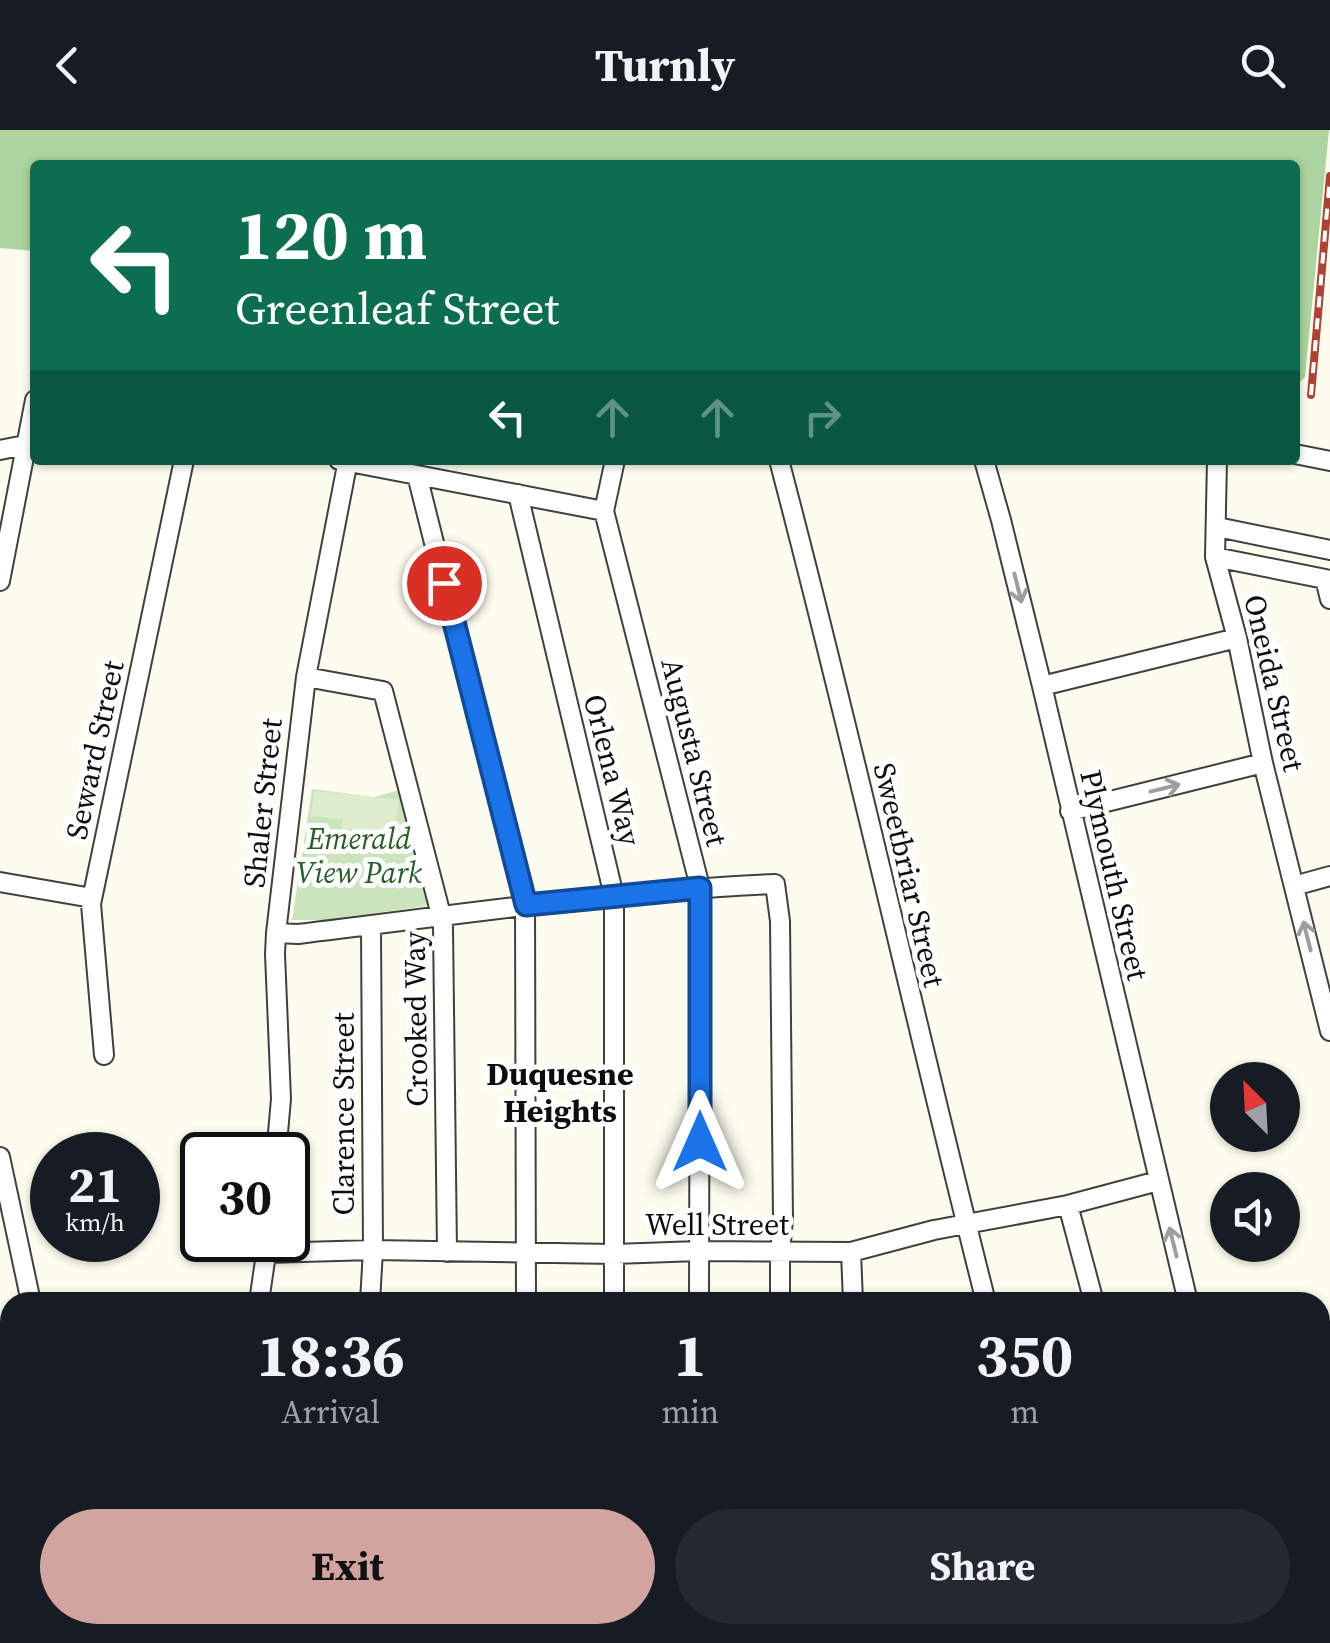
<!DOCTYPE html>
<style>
body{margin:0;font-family:"Source Serif 4",serif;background:#242831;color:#f1f3f6;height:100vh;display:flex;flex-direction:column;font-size:38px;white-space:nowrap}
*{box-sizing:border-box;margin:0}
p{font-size:32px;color:#9ea1a6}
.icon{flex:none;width:55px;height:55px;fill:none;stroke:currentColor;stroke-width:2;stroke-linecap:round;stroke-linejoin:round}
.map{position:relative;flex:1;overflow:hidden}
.side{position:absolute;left:0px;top:1162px;width:1330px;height:352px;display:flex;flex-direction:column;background:#171b24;border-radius:30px 30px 0 0;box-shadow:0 2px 8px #0004}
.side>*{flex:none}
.top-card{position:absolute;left:30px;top:30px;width:1270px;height:305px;border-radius:10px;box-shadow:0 2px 8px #0004;background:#0b6e4f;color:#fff;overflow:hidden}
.needle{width:65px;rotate:336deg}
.controls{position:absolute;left:1210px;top:932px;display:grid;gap:20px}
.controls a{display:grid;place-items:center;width:90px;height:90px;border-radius:50%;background:#171b24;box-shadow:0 2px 8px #0004;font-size:50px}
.speed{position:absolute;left:30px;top:1002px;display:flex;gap:20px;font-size:50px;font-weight:700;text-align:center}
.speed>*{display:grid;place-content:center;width:130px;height:130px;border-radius:50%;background:#171b24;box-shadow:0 2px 8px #0004;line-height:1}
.speed small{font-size:25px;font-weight:400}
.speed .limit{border:5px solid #111;border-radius:15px;background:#fff;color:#111}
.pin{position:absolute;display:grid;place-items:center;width:85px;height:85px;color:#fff;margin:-42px;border:5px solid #fff;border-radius:50%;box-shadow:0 2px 10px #0007}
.me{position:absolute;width:110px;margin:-55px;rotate:0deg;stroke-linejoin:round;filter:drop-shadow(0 0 8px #0008)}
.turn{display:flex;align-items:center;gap:35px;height:210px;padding:0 40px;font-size:45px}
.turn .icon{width:130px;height:130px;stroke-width:2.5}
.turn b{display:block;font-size:70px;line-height:85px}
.lanes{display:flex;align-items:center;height:95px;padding:0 40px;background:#0003;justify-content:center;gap:50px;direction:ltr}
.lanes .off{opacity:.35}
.eta{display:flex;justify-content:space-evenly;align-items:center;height:170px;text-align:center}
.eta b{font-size:60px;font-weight:700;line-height:70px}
.action{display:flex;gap:20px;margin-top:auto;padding:20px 40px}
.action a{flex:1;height:115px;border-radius:60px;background:#d2a49f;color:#111;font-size:40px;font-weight:700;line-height:115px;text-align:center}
.action a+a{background:#242831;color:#f1f3f6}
header{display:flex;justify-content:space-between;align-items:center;height:130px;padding:0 40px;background:#171b24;font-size:45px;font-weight:700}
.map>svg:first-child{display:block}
.green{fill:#cbe4bd}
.forest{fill:#add39e}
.pitch{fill:#dceccd}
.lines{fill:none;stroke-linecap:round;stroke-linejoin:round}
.highway-tunnel{stroke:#d9d9cd;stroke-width:28;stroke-dasharray:28 14;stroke-linecap:butt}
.minor-casing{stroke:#404040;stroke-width:22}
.minor{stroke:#fff;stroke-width:18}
.rail-casing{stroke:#ad4335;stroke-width:8}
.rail{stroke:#fff;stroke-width:4;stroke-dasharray:11;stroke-linecap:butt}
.oneway{stroke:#9e9e9e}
.route-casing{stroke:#114b97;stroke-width:25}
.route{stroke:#1a73e8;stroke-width:18}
.labels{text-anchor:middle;stroke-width:10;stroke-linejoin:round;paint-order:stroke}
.street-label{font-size:30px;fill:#0d0d0d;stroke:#fff}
.park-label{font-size:30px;font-style:italic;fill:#285d25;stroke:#fff}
.neighbourhood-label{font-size:32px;font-weight:bold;fill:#0d0d0d;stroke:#fff}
</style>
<header><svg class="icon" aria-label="back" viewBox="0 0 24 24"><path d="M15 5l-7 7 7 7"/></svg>Turnly<svg class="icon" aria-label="search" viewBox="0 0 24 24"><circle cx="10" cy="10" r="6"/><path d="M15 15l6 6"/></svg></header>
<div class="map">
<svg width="1330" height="1513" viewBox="0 0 1330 1513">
<rect width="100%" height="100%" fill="#fdfdef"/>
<path class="green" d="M312,659L374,667L403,659L431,775L327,790H292Z
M10,1365V1505H199L198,1513H0V1367Z"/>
<path class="forest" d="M0,0H1329L1305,247L1295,257V35H35V121L0,118Z
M216,1505H449L445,1509L446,1513H217Z"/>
<path class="pitch" d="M314,661L399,670L394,704L342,698L343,690L311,686Z"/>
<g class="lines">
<path class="highway-tunnel" d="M1328,1513L1330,1509"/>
<g class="minor-casing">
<path id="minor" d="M0,320L25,315
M1295,324L1330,331
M339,330L604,381
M615,330L604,381L700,757L699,1172
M779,330C853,610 915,892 986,1172
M984,330L1001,390L1042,556L1188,1172
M1217,330L1215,427L1237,508L1263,633L1330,901
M417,345L525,775L526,1172
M518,364L614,766V1172
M1217,397L1330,420
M1215,427L1330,450
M1325,449L1330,469
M0,451L35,270
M306,547L383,561L441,785L443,797L447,1122
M1042,556L1237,508
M1070,681L1263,633
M0,752L92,768
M1294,756L1330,746
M276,803L298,804C457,785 615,761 775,754L780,791L783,1089L780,1123V1172
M104,925L91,774L184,330
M276,1025L281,969L275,824L276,803L306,547L348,330
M0,1027L31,1172
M1068,1075L1094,1172
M851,1122L853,1172
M267,1123L373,1120L614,1124L699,1121L851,1122L934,1100L1068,1075L1158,1051
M259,1172L268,1110
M370,1172L373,1120L371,796
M0,1372L10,1371
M1320,1432L1330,1430
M208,1505L209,1513
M529,1505V1513
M1089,1505L1091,1513
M1179,1505L1181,1513
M1270,1505L1272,1513
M369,1513V1505
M612,1513V1505
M699,1513V1505
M855,1513V1505
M969,1513V1505"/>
</g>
<use href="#minor" class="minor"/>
<g class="rail-casing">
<path id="rail" d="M1311,265L1330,46"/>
</g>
<use href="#rail" class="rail"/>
</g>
<defs><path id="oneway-shaft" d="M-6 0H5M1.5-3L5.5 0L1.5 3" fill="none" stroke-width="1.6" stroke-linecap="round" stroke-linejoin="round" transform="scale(2.5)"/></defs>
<g class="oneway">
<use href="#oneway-shaft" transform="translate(1018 458) rotate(76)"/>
<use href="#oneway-shaft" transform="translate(1165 658) rotate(-14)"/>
<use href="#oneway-shaft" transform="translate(1307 806) rotate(-104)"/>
<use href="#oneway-shaft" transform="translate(1173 1112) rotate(-104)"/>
</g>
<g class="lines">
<g class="route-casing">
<path id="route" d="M444,453L526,775L700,758V1012"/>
</g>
<use href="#route" class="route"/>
</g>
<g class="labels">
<g class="street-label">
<text transform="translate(1274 553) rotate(77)" y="10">Oneida Street</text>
<text transform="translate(95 620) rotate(-78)" y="10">Seward Street</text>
<text transform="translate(694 622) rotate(76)" y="10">Augusta Street</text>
<text transform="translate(612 640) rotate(76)" y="10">Orlena Way</text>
<text transform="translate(263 673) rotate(-84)" y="10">Shaler Street</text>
<text transform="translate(909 745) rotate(77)" y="10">Sweetbriar Street</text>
<text transform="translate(1114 745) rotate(77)" y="10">Plymouth Street</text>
<text transform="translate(416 889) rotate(-91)" y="10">Crooked Way</text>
<text transform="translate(344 984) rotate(-90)" y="10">Clarence Street</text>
<text x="717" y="1105">Well Street</text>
</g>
<g class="park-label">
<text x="359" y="719">Emerald<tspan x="359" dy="34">View Park</tspan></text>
</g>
<g class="neighbourhood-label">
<text x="560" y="955">Duquesne<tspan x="560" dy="37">Heights</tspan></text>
</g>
</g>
</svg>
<div class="controls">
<a><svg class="needle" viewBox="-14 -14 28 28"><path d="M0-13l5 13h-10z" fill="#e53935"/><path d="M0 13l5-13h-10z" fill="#9ea1a6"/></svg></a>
<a><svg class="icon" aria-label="sound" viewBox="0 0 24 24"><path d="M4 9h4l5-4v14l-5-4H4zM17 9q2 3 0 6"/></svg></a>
</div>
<div class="speed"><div>21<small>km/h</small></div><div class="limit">30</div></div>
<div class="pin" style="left:444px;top:453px;background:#d93025"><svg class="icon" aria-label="arrive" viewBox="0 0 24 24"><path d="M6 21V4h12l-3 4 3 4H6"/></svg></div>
<svg class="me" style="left:700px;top:1012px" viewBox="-20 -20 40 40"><path d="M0-17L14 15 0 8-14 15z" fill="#1a73e8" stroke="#fff" stroke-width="4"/></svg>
<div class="top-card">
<div class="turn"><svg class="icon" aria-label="left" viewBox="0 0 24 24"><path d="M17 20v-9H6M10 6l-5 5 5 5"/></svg><div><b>120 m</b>Greenleaf Street</div></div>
<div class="lanes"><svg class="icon" aria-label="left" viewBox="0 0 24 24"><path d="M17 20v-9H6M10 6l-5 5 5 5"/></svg><svg class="icon off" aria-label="ahead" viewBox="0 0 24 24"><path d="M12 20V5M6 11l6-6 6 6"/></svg><svg class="icon off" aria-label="ahead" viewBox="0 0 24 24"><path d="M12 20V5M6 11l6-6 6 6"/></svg><svg class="icon off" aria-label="right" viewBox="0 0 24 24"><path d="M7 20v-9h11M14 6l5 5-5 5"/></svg></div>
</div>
<section class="side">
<div class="eta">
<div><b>18:36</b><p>Arrival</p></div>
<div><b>1</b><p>min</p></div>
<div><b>350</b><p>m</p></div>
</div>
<div class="action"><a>Exit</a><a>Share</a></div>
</section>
</div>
